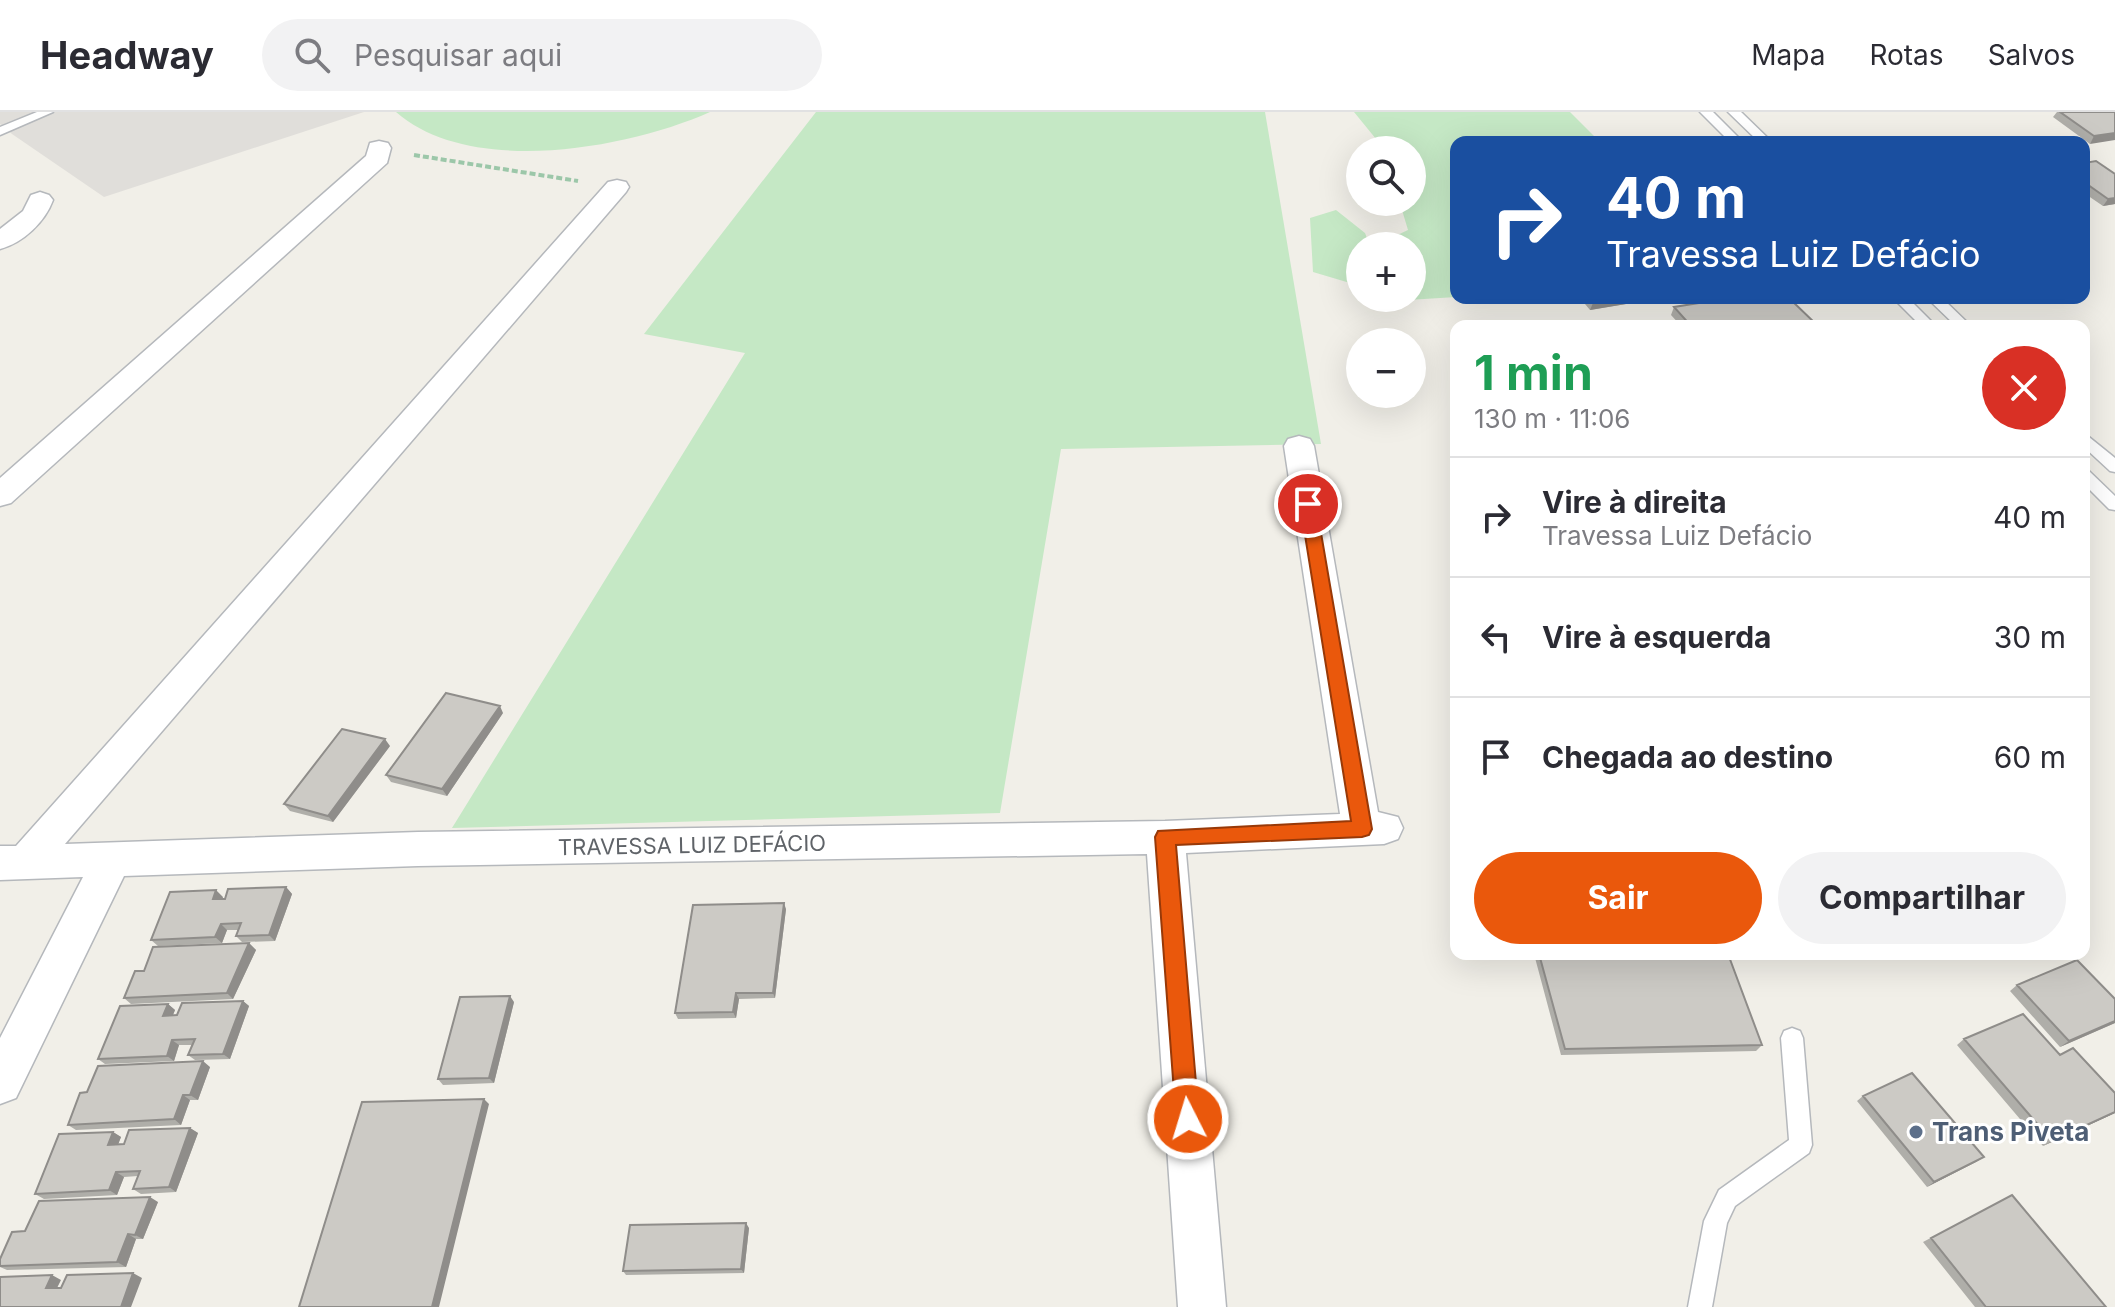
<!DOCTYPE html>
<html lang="pt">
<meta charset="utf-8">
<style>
body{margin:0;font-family:Inter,sans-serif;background:#f2f2f3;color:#2b2b33;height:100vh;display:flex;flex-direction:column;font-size:30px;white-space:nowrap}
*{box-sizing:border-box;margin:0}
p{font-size:26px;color:#7c7c81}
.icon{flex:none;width:44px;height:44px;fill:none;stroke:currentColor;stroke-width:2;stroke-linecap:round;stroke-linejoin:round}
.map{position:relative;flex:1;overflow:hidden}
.details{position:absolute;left:1450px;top:208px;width:640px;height:640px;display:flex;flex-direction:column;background:#fff;border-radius:16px;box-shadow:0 8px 32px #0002}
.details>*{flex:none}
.guide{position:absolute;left:1450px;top:24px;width:640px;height:168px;border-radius:16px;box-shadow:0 8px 32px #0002;background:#1a4fa0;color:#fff;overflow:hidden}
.tools{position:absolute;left:1346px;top:24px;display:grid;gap:16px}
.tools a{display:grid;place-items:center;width:80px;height:80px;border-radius:50%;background:#fff;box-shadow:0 8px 32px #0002;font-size:40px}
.pin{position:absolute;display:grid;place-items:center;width:68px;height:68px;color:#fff;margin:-34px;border:4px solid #fff;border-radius:50%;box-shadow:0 2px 8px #0007}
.me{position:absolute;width:88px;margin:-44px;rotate:355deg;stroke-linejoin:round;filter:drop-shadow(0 0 6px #0008)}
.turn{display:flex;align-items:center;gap:28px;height:168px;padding:0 24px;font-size:36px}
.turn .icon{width:104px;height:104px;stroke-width:2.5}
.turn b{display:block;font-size:56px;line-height:68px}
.round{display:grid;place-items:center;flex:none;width:84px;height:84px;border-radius:42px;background:#f2f2f3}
.headline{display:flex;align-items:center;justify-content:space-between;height:136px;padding:0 24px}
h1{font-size:48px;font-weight:700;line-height:60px;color:#1e9e55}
.button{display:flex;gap:16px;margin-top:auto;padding:16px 24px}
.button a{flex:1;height:92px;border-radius:48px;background:#ea580c;color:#fff;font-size:32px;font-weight:700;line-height:92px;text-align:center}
.button a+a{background:#f2f2f3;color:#2b2b33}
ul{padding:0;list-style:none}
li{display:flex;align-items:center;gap:24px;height:120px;padding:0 24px;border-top:2px solid #e1e1e2}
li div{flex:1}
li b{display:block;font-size:30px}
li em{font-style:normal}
header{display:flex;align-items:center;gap:48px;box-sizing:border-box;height:112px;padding:0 40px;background:#fff;border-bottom:2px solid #e1e1e2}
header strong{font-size:38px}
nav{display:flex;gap:44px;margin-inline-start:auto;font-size:28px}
.search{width:560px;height:72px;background:#f2f2f3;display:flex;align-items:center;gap:20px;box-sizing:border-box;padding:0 28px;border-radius:44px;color:#7c7c81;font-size:30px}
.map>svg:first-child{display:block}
.industrial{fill:#e0deda}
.green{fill:#c5e8c5}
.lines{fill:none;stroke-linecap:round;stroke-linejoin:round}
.service-casing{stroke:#b5b8bc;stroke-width:3}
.minor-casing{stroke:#b5b8bc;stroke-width:3}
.path{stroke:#9cc7a9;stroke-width:4;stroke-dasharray:6 3;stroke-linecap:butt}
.service{fill:#fff;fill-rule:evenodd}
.minor{fill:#fff;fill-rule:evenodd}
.wall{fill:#afaea9}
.shaded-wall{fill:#8f8d8a}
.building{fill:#cccac5;stroke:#8f8d8a;stroke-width:2}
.route{fill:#ea580c;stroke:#983908;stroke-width:2}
.service-dot{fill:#5c6f8a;stroke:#fff;stroke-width:3}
.labels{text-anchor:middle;stroke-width:6;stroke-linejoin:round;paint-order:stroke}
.street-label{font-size:22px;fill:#5f6368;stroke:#fff}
.near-service-label{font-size:26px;font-weight:bold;fill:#4e5e75;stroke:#fff;text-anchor:start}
</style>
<header>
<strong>Headway</strong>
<div class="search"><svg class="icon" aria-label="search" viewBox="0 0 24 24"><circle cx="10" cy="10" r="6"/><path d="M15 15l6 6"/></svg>Pesquisar aqui</div>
<nav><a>Mapa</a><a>Rotas</a><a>Salvos</a></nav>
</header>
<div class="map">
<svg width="2115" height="1195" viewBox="0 0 2115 1195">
<rect width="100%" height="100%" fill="#f1efe8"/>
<path class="industrial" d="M0,0H364L104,85L12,22L0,12Z"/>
<path class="green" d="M396,0H710C627,37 470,65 396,0Z
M816,0H1265L1321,332L1061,337L1000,701L452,716L745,241L644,222Z
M1354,0H1570L1600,30H1456V185L1408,188L1401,186H1412V134H1374L1408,118L1402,98L1384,90H1412V38H1385Z
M1336,98L1365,121L1370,134H1360V174L1313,160L1310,106Z"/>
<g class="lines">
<g class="service-casing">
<path id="service" d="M37,0H53L0,23V15Z
M1700,0H1713L1743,30H1730Z
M1728,0H1741L1772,30H1759Z
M1893,186H1908L1936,214H1921Z
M1927,186H1942L1971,214H1956Z
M2084,321L2115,346V360L2110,359L2084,335Z
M2084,358L2089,359L2115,384V398L2109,397L2084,372Z
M1792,916L1800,919L1803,926L1812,1033L1809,1041L1735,1094L1727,1111L1712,1195H1688L1704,1109L1719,1078L1789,1028L1781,926L1784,919Z"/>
</g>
<g class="minor-casing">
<path id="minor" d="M379,29L388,31L391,36L387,51L11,391L0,394V366L366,44L370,31Z
M617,68L626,70L629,75L626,80L65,732L418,720L1165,709L1340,702L1284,334L1288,327L1299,324L1310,327L1314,334L1378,700L1398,705L1403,716L1398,727L1384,732L1186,741L1226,1195H1178L1147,742L418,754L124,764L16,986L0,992V926L83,765L0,768V734H16L608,70Z
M40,80L49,83L53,88C45,110 23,131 0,137V117L23,99L31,83Z"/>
</g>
<path class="path" d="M414,43L578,69"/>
<use href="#service" class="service"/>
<use href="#minor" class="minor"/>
</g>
<path class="wall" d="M2057,0H2115L2090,32L2053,5Z
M2084,51L2115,62V92L2103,94L2084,81Z
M1580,186H1634L1632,191L1590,198Z
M1674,195L1818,214H1681L1671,203Z
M503,601L447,684L391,670L386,663Z
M390,634L333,710L290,699L284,692Z
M286,775L292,782L275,829L242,830L236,824L238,818H227L222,831L158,834L151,828L223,785L222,787Z
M786,797L775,886L739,887L736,906L678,907L675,901Z
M249,831L256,838L233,887L131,892L124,886L144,859Z
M1534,842H1728L1762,933L1756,939L1561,943Z
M2017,873L2115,911L2060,935L2010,879Z
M243,889L249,894L230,947L195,948L188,943L192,933H179L174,949L105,952L98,947L168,892L175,898L173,903Z
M514,890L494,971L443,973L438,967Z
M1964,927L2060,943L2115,1001L2043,1034L1957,933Z
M210,955L198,988H190L181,1013L76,1018L68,1013L87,980Z
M1863,984L1984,1045L1927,1075L1857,989Z
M190,1016L198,1021L176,1080L141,1082L133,1077L138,1064L124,1065L117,1083L44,1087L35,1082L113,1020L121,1025L118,1032H124Z
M2012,1083L2106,1195H1975L1923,1130Z
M158,1090L143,1127H136L126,1155L7,1158L0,1155V1147L25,1119Z
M749,1116L744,1161L626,1163L623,1159Z"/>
<path class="shaded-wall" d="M2115,21V28L2090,32L2094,24Z
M2115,86V92L2103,94L2108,87Z
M1621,186H1634L1632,191L1590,198L1593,191Z
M500,594L503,601L447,684L442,677Z
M385,627L390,634L333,710L328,704Z
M286,775L292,782L275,829L269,823Z
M216,778L223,785L220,793L213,787Z
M784,791L786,797L775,886L773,881Z
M221,812L227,818L222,831L215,825Z
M249,831L256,838L233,887L227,881Z
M736,881L739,887L736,906L733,900Z
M510,884L514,890L494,971L489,966Z
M243,889L249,894L230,947L223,942Z
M168,892L175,898L170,910L163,904Z
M2115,909V911L2060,935L2069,929Z
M172,928L179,933L174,949L167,944Z
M203,949L210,955L198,988L190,983Z
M183,983L190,988L181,1013L174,1007Z
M484,987L489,992L439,1195H432Z
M2115,1000V1001L2043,1034L2052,1029Z
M190,1016L198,1021L176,1080L169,1075Z
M113,1020L121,1025L116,1038L108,1033Z
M1984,1045L1976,1050L1927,1075L1934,1070Z
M116,1060L124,1065L117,1083L109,1078Z
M150,1085L158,1090L143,1127L135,1123Z
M746,1111L749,1116L744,1161L741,1157Z
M128,1122L136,1127L126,1155L117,1150Z
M133,1161L142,1166L131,1195H121Z
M52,1163L61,1168L55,1180L46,1176Z"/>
<path class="building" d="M2060,0H2115V21L2094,24Z
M2096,49L2115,62V86L2108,87L2084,70V51Z
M1589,186H1621L1593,191Z
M1730,186H1789L1818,214H1691L1674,195Z
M446,581L500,594L442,677L386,663Z
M342,617L385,627L328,704L284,692Z
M286,775L269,823L236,824L241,811L221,812L215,825L151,828L170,780L216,778L213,787H225L228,777Z
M784,791L773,881H736L733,900L675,901L693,793Z
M249,831L227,881L124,886L135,859H144L153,835Z
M1539,842H1728L1762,933L1565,937Z
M2077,848L2115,887V909L2069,929L2017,873Z
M510,884L489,966L438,967L460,885Z
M243,889L223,942L188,943L195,927L172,928L167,944L98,947L120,894L168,892L163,904L177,903L182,891Z
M2023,902L2060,943L2073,936L2115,981V1000L2052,1029L1964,927Z
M203,949L190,983H183L174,1007L68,1013L80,981L87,980L98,954Z
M1912,961L1984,1045L1934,1070L1863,984Z
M484,987L432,1195H299L362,990Z
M190,1016L169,1075L133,1077L140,1059L116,1060L109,1078L35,1082L59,1022L113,1020L108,1033L124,1032L129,1018Z
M2012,1083L2106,1195H1986L1931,1126Z
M150,1085L135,1123L128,1122L117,1150L0,1154V1147L12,1120L25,1119L39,1089Z
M746,1111L741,1157L623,1159L630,1113Z
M133,1161L121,1195H0V1165L52,1163L46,1176H61L67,1163Z"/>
<path class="route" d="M1308,386L1316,392L1372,717L1369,723L1362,725L1176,733L1199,1007L1196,1015L1188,1018L1180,1015L1176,1007L1155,725L1158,719L1351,709L1300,392Z"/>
<circle class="service-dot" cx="1916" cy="1020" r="8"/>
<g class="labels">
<g class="street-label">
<text transform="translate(692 733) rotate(-1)" y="8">TRAVESSA LUIZ DEFÁCIO</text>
</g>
<g class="near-service-label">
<text x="1932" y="1029">Trans Piveta</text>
</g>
</g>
</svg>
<div class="tools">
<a><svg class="icon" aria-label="search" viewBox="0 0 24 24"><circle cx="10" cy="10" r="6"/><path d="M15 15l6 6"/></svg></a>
<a>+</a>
<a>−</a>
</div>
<div class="pin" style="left:1308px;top:392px;background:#d93025"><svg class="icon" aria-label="arrive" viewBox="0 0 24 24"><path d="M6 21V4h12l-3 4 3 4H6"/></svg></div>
<svg class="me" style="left:1188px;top:1007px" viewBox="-20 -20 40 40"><circle r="17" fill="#ea580c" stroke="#fff" stroke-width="3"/><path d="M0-11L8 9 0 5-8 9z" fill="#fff"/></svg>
<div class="guide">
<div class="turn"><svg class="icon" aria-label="right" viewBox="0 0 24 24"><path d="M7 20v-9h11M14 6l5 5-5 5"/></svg><div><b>40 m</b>Travessa Luiz Defácio</div></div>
</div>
<section class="details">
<div class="headline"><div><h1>1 min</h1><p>130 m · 11:06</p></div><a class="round" style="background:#d93025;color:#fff"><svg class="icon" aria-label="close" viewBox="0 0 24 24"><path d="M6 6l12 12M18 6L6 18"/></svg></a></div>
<ul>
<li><svg class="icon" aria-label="right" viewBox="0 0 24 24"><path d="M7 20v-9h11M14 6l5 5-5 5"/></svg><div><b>Vire à direita</b><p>Travessa Luiz Defácio</p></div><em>40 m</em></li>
<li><svg class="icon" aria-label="left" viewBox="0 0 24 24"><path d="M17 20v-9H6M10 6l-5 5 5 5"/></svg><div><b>Vire à esquerda</b></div><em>30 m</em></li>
<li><svg class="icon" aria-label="arrive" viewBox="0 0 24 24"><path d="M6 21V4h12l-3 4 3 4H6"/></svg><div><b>Chegada ao destino</b></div><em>60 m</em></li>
</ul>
<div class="button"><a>Sair</a><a>Compartilhar</a></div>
</section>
</div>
